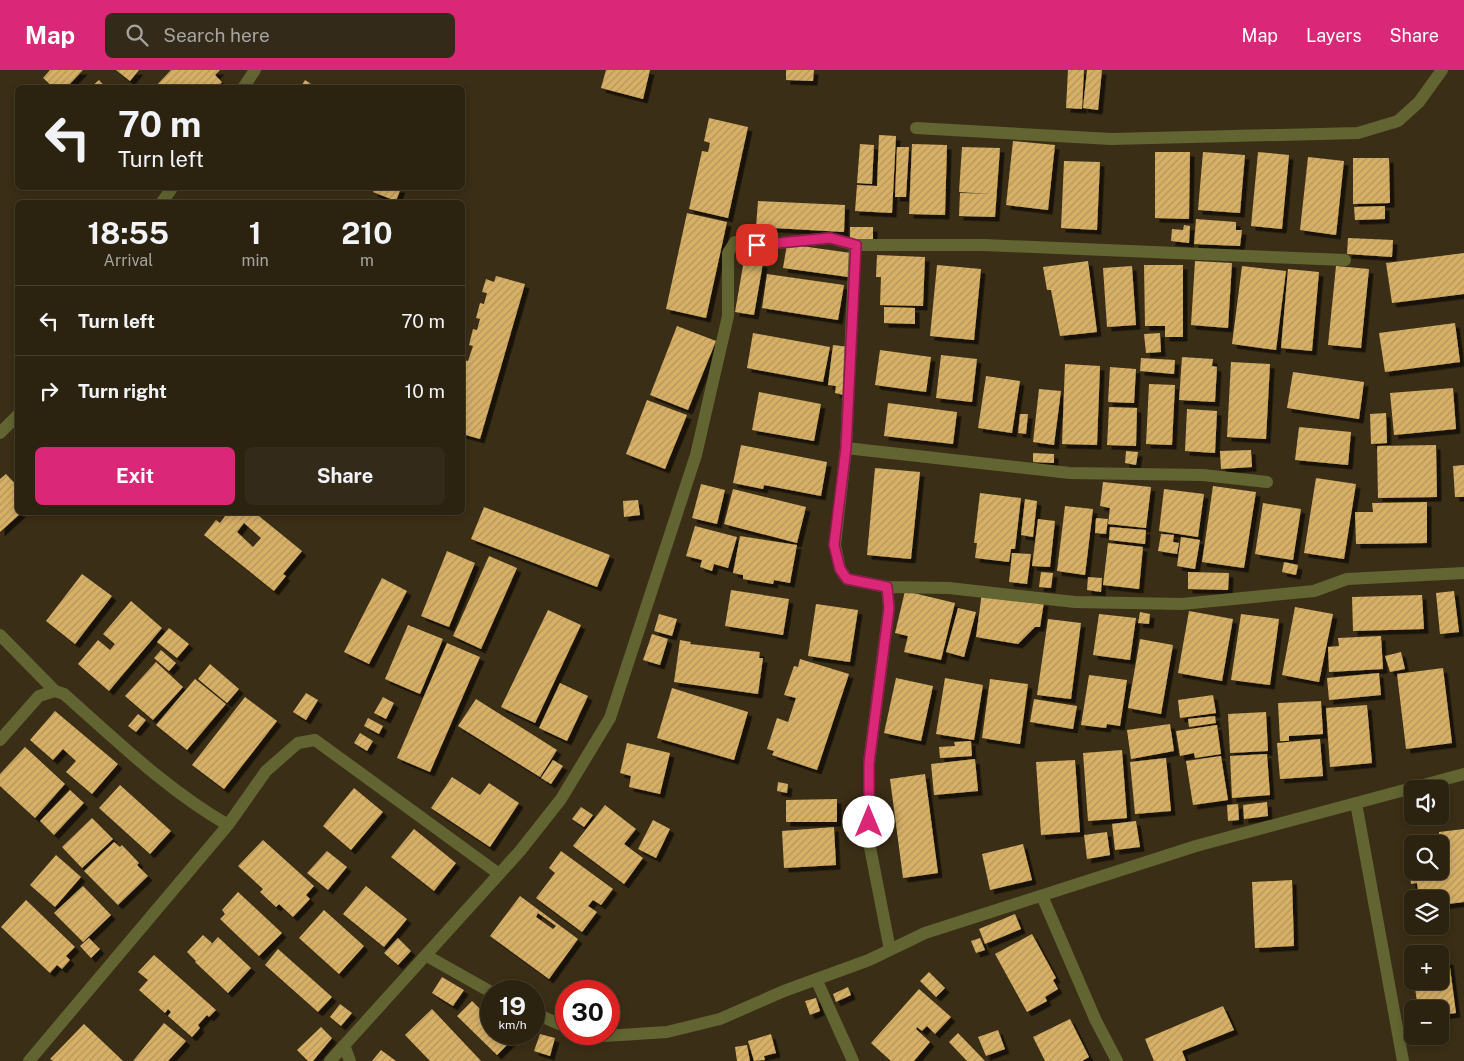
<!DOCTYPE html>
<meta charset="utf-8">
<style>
body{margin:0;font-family:"Public Sans",sans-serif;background:#342a19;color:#f1f3f6;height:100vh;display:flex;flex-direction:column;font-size:19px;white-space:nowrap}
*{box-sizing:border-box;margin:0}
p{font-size:16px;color:#a6a49f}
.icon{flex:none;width:28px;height:28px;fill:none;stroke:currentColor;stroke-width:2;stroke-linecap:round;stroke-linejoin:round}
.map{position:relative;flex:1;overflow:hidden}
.drawer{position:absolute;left:15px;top:130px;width:450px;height:315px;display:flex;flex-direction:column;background:#2c2210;border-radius:8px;box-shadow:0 2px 8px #0003,0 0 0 1px #483f30}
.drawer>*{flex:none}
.banner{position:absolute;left:15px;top:15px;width:450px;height:105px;border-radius:8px;box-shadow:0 2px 8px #0003,0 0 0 1px #483f30;background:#2c2210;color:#f1f3f6;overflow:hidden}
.fabs{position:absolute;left:1404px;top:710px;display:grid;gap:10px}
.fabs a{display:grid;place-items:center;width:45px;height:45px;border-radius:8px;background:#2c2210;box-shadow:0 2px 8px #0003,0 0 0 1px #483f30;font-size:25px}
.speed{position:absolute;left:480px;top:910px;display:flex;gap:10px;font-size:25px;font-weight:700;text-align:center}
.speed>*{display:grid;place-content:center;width:65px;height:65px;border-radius:50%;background:#2c2210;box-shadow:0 2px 8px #0003,0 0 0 1px #483f30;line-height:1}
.speed small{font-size:12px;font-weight:400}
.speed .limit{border:8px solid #d22;background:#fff;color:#111}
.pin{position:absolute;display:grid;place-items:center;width:42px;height:42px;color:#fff;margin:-21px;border-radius:10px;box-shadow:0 2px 8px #0006}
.me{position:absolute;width:55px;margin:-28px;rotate:0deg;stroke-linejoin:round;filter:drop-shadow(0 0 4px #0008)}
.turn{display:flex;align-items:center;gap:18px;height:105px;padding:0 20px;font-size:22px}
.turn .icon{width:65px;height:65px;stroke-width:2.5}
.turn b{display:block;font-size:35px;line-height:42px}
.eta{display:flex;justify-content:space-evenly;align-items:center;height:85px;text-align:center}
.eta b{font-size:30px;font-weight:700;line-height:35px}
.primary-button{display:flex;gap:10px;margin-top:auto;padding:10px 20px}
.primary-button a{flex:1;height:58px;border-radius:8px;background:#db2777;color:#fff;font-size:20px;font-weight:700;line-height:58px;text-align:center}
.primary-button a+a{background:#342a19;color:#f1f3f6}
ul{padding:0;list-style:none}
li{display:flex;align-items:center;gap:15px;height:70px;padding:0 20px;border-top:1px solid #483f30}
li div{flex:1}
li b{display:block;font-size:19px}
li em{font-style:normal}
header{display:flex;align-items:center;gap:30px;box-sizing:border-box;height:70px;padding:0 25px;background:#db2777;color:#fff}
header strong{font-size:24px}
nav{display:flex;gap:28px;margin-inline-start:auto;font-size:18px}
.search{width:350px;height:45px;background:#342a19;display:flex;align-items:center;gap:12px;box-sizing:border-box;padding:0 18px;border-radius:8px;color:#a6a49f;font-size:19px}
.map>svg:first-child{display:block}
.building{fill:url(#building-hatch);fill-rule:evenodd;filter:url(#shadow)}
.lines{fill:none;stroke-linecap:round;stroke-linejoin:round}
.minor{stroke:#626531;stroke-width:12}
.route-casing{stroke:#8e194d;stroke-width:12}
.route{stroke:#db2777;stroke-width:9}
</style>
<header>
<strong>Map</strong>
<div class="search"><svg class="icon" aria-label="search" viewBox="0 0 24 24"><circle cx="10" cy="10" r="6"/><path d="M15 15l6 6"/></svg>Search here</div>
<nav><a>Map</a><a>Layers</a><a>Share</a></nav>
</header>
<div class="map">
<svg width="1464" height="991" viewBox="0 0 1464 991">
<defs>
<pattern id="building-hatch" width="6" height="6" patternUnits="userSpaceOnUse" patternTransform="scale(1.25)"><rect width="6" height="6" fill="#d7b066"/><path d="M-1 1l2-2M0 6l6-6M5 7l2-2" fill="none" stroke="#b3955c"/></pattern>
<filter id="shadow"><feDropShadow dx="4.5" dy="4.5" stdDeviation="0" flood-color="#0009"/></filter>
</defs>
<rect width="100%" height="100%" fill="#3b2e16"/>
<path class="building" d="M50,0H83L66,18H54L43,8Z
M116,0H139L130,11Z
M171,0H220L215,5L222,12L217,18H154Z
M606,0H650L643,29L601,18Z
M786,0H814L813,11L786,10Z
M1068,0H1084L1082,39L1066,38Z
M1087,0H1102L1098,40L1083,38Z
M99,10L106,18H90Z
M305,10L317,18H300Z
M709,48L748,57L728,148L689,139L702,81L708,82L710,73L704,71Z
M879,65L896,66L892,143L855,141L857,115L877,116Z
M1013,71L1055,75L1048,140L1006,135Z
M860,74L874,75L872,114L857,113Z
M912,74L947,75L945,145L909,144Z
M897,77H909L906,127H895Z
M962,77L1000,78L995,147L959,146L960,123L992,124L959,122Z
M1155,82H1190L1189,149L1155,148Z
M1203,82L1245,85L1240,143L1198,140Z
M1258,82L1289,85L1282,159L1251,156Z
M1308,87L1344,91L1336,165L1300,160Z
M1353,88H1389L1390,133L1353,134Z
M1064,91L1100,92L1097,160L1061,158Z
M375,118H401L396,131L373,122Z
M758,131L845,135L844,162L756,157Z
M1385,136V149L1355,150L1354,137Z
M687,143L727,152L706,248L666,239Z
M1196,149L1236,152V160H1242L1240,176L1194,174Z
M1184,155L1190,156L1189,173L1171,171L1172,159L1183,160Z
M850,157H873V170H850Z
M1348,168L1393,170L1392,187L1347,184Z
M787,174L851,183L848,207L783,198Z
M1464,183V224L1392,233L1386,193Z
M877,185L925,187L923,236L880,235L881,207H876Z
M744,190L763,193L754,245L735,242Z
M1088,191L1097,262L1060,266L1051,220H1047L1043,197Z
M1195,191L1232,193L1228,258L1191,255Z
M937,195L981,199L974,270L930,266Z
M1144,195H1183V267H1165V256H1145Z
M1132,196L1136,255L1107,257L1103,198Z
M1242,196L1286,201L1276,280L1232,274Z
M1336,196L1369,199L1361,278L1328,275Z
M1288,199L1319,202L1312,281L1281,278Z
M767,204L844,215L838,250L762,238Z
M496,206L525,214L480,369L462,364V310L465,300L462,299V293L463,290L468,291L473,276L469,275L473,259L477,260L480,249L476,248L480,233L484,234L487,223L482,222L486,209L494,212Z
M884,237L915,238V254L884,253Z
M1455,253L1460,292L1385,302L1379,263Z
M677,256L716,271L688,340L650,325Z
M753,263L830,277L823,312L747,298Z
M1160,263L1161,282L1146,283L1144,264Z
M833,275L850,277L844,325L835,323L836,316L828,315Z
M880,280L931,287L926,322L875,315Z
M941,285L977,289L972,332L936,328Z
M1182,287L1213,289L1212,296L1217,297L1215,332L1179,330Z
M1141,288L1175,290L1174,304L1140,301Z
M1231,292L1270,294L1266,369L1227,367Z
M1065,294L1100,296L1097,375L1062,374Z
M1110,297L1136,299L1134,333L1108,332Z
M1293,302L1364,312L1359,349L1287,338Z
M986,306L1020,311L1012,363L978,358Z
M1149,314L1175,315L1172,375L1146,374Z
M1453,318L1456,359L1394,365L1390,323Z
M1039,319L1061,321L1054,375L1033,372Z
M759,322L821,334L814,371L752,360Z
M647,330L687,345L665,399L626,384Z
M888,333L957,342L953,374L884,366Z
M1109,337L1137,338L1136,376L1107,375Z
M1187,339L1217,341L1215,383L1185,381Z
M1386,343L1387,373L1371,374L1370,344Z
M1020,344H1028L1026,364L1018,363Z
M1299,357L1351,362L1348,395L1295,390Z
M741,375L827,392L821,426L764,415L763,419L733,413Z
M1436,375L1437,427L1378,428L1377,376Z
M1251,380L1252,397L1221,399L1220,381Z
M1126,381L1138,382L1136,395L1125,393Z
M1033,383L1054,384V393L1033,392Z
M1464,395V427H1455L1453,396Z
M875,398L920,402L911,489L867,485Z
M6,404L18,417V442H22L0,462V409Z
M1316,408L1356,414L1344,489L1304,483Z
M1103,412L1151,417L1146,458L1108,454L1110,438L1100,436Z
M701,414L725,420L717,454L692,448Z
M1213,416L1256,422L1244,498L1202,492Z
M733,419L806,437L797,473L724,454Z
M1164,419L1204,424L1198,467L1159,461Z
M980,423L1021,428L1015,479H1011L1009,492L975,488L977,473H974Z
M1025,429L1037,431L1033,467L1021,465Z
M638,430L640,445L624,447L623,431Z
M1427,432V473L1356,474L1355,442H1373L1372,433Z
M1263,433L1301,439L1293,490L1255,484Z
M1065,436L1093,439L1085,505L1057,501Z
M484,437L610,485L597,517L471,469Z
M228,442H254L302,481L283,504L286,506L274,521L204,465L216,450L220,453ZM244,453L261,468L253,477L237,462Z
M1096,448L1108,449L1106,464L1095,463Z
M1038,449L1055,451L1050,497L1032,496Z
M695,456L737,467L728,498L714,494L712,501L700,497L702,490L686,486Z
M1110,457L1146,460L1145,474L1109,470Z
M1161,464L1174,465L1173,472L1179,473L1177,484L1158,481Z
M740,466L797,475L790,513L774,510L773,514L743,509V505L733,503Z
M1181,467L1200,470L1195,499L1177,496Z
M1108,473L1143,477L1139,519L1103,515Z
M447,481L475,493L449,557L421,546Z
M1012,483L1031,484L1027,514L1009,512Z
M489,486L517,498L481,579L453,566Z
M1284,492L1298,495L1296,505L1282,502Z
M1041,502L1053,503L1051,518L1039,517Z
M1188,502L1229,503L1228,520L1188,519Z
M82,504L112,526L75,574L46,551Z
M1088,507L1102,508L1101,522L1087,520Z
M382,508L407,521L369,594L344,582Z
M731,520L789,529L783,565L725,556Z
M905,521L955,533L941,590L904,582L908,566L895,563Z
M1454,521L1459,562L1440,564L1436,523Z
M982,522L1044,532L1040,557H1035L1018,574L976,567Z
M1422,525L1424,559L1353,561L1352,527Z
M131,531L162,558L109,621L78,594L98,570L110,580L115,574L103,564Z
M816,534L858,540L850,592L808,586Z
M1295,537L1333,544L1319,612L1282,605Z
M958,538L976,542L964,587L946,582Z
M548,540L581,555L535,653L501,637Z
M1189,541L1233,549L1222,611L1178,603Z
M1140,542L1150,544L1149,554L1138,553Z
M659,544L677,549L672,566L654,561Z
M1099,544L1136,548L1130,590L1093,585Z
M1241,544L1279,549L1270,615L1231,610Z
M1048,549L1081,553L1071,629L1037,625Z
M408,555L443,569L420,624L385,609Z
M169,558L189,574L177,588L157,572Z
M652,564L668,569L660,595L643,590Z
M1381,566L1383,599L1329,602L1328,577L1339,576L1338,568Z
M1140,569L1173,575L1161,644L1128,638Z
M680,570L691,572L690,574L760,582L759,588H763L758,624L674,612Z
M447,573L480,587L430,702L397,688Z
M161,580L176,593L169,601L154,588Z
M1401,582L1405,599L1390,602L1385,586Z
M800,589L849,604L817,700L772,685L774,681L767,679L777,648L788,652L796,628L784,625L794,596L798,597Z
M156,592L183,617L153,650L125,626Z
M210,594L239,619L227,633L198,609Z
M1443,598L1452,673L1406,679L1397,604Z
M1379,603L1381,625L1329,630L1327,608Z
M1089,605L1127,610L1120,656L1107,654L1106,658L1081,655Z
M896,608L933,616L921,671L884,663Z
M945,608L983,615L974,670L936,664Z
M195,609L226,634L187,680L156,655Z
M990,609L1028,614L1020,674L982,668Z
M560,613L588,626L567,671L539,658Z
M672,618L748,642L734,690L657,668Z
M306,623L318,630L306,650L293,642Z
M1213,625L1216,643L1180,648L1178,630Z
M245,627L277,651L224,719L192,695Z
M383,627L394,633L386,649L374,643Z
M476,629L557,680L540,707L458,656Z
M1034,629L1077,636L1073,659L1030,652Z
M1321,631L1323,664L1289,666V671H1280L1278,633Z
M1367,635L1372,693L1330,697L1326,638Z
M55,641L118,694L92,724L66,702L76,691L63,679L53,690L30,670Z
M1266,642L1268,681L1230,683L1228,644Z
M138,644L146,650L136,662L128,656Z
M1215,646L1216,653L1189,657L1188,649Z
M368,648L383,656L379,664L364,656Z
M1170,654L1174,681L1131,689L1127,660Z
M1217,655L1221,684L1195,688L1194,683L1180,686L1176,661Z
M360,663L373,671L367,681L354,673Z
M1320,669L1323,706L1280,709L1277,673Z
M971,671L972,686L940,688L939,677L955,676L954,672Z
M627,673L670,683L660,724L629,717L631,706L620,703Z
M25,677L65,714L35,748L0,716V704Z
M1122,680L1127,748L1088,751L1083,683Z
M1267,684L1270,725L1232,728L1230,686Z
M1221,686L1228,730L1193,735L1186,691Z
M1166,688L1171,741L1135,744L1130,692Z
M975,689L978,721L934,725L931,694Z
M553,690L563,696L551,714L541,708Z
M1075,690L1080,762L1041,765L1036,692Z
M925,704L938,803L903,808L890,709Z
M452,707L480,725L489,713L519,733L490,777L431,738Z
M778,712L788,714L787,723L777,721Z
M120,715L171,761L150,784L99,738Z
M354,718L383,742L351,780L323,756Z
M70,720L84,733L54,765L40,751Z
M837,729V752H786V730Z
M1267,732L1268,746L1244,749L1243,735Z
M1238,734L1239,750L1228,751L1227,735Z
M605,735L636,759L624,774L643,788L624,814L573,776Z
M581,737L593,745L584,757L572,749Z
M92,748L113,769L82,798L62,777Z
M653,750L670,759L656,788L638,779Z
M1136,751L1140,777L1115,780L1112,754Z
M834,757L836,795L784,798L782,761Z
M414,759L456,793L434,821L391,787Z
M1464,759V832L1440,835V829H1419L1417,813L1411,814L1408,788L1412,787V801H1440L1439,762Z
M1107,762L1110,785L1087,789L1084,765Z
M263,770L314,816L306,825L310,829L293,847L279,834L276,837L260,822L263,819L238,796Z
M114,772L120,777L122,775L139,793L137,795L148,806L118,835L84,801Z
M1023,774L1032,810L990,820L982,784Z
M327,781L347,797L328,820L307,803Z
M561,781L613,819L601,835L593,830L588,836L597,842L582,862L536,828L555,803L549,798Z
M56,785L81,807L55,837L30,815Z
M1292,810L1294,876L1255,878L1252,812Z
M83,816L111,845L83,872L54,843Z
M366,816L407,849L384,877L343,844Z
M238,822L282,863L259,886L220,849L225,844L222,840Z
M520,826L578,869L549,909L490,866ZM538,843L556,856L553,859L536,847Z
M26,830L75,877L66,886L70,890L62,899L57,895L50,903L1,857Z
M324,840L364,876L339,904L299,868Z
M1015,844L1021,859L985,874L979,859Z
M1032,864L1056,908L1053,910L1058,919L1045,927L1047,931L1027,942L995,884Z
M203,865L212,873L204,883L218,867L251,898L228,923L195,892L196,891L187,882Z
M89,868L100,879L91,888L80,876Z
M398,868L411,881L398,895L384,883Z
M980,868L985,880L976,883L971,871Z
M278,879L332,927L318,942L265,895Z
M154,885L216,940L209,947L207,945L198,955L200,958L192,967L168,946L171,942L168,939L165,943L139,920L148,910L138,902Z
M1449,890L1456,943L1440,945V939H1418L1414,911H1440V891Z
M929,902L945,918L936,927L920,911Z
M442,907L464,920L453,936L432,923Z
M848,917L851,925L836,932L833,924Z
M919,919L951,947L935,964L927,956L922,961L917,957L916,959L930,972L914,991H891L871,973Z
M816,928L820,941L810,945L805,931Z
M472,931L491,950V964H505L512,970L497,985L457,946Z
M340,934L352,943L341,956L330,947Z
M1223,936L1234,960L1182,981L1186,991H1154L1145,969Z
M432,939L481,991H430L405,965Z
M1070,949L1089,987L1082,991H1045L1033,967Z
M164,953L186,971L168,991H133Z
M84,954L123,991H53L50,989Z
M321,957L332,968L313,991H308L297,980Z
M998,960L1005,979L986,986L978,967Z
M958,963L985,991H967L949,972Z
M540,964L555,968L550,986L534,981Z
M771,964L776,983L764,986L765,990L754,991L748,971Z
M747,975L750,991H737L735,977Z
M381,980L396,991H372Z"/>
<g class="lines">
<path class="minor" d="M243,18L255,0
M916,58L1111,69L1358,63L1398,51L1419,32L1442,0
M162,132L172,118
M855,175L846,378L835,475L840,499L847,509L887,517L949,518L1075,532L1182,534L1314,521L1347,509L1464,503
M0,363L18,345
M846,378L1070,403L1203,405L1267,412
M887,517L889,538L869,693V772L890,880
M0,565L55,621L64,624C116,670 167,720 228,755
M0,670L39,626L55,621
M1356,733L1403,991
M1042,826L1096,951L1117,991
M427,886L491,922
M816,909L853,991
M534,943L566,957
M581,964L589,967L667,962L720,949L784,921L869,890L925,863L1196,776L1464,704
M344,975L350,991
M29,991L228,755L266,701L298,673L315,670L499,804
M330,991L520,781L561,729L610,648L696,385L728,246V183L735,172L757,175L830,168L855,175H984L1345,190"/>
</g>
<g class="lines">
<g class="route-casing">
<path id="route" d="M757,175L830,168L856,175L846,378L834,475L840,499L847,509L887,517L889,538L869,693V752"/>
</g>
<use href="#route" class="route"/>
</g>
</svg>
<div class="fabs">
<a><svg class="icon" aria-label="sound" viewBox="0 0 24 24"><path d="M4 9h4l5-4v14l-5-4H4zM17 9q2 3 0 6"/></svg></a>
<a><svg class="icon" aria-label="search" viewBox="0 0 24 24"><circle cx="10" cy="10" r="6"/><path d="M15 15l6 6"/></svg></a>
<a><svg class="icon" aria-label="layers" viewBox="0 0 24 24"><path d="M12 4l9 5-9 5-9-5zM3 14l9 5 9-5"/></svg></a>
<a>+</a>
<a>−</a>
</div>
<div class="speed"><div>19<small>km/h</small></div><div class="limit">30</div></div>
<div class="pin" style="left:757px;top:175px;background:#d93025"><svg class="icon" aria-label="arrive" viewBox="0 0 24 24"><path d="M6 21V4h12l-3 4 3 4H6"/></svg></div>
<svg class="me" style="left:869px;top:752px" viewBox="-20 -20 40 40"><circle r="19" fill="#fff"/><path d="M0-13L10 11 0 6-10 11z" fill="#db2777"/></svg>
<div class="banner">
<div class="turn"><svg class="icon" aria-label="left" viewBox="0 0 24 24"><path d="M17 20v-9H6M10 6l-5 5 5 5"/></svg><div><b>70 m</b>Turn left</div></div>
</div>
<section class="drawer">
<div class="eta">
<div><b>18:55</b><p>Arrival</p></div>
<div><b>1</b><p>min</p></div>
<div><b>210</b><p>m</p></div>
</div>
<ul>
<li><svg class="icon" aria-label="left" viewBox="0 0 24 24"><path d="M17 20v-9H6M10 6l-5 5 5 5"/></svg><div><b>Turn left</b></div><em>70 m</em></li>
<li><svg class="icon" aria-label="right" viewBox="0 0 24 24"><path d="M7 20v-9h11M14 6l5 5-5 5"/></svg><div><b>Turn right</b></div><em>10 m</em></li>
</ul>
<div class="primary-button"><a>Exit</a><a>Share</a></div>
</section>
</div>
